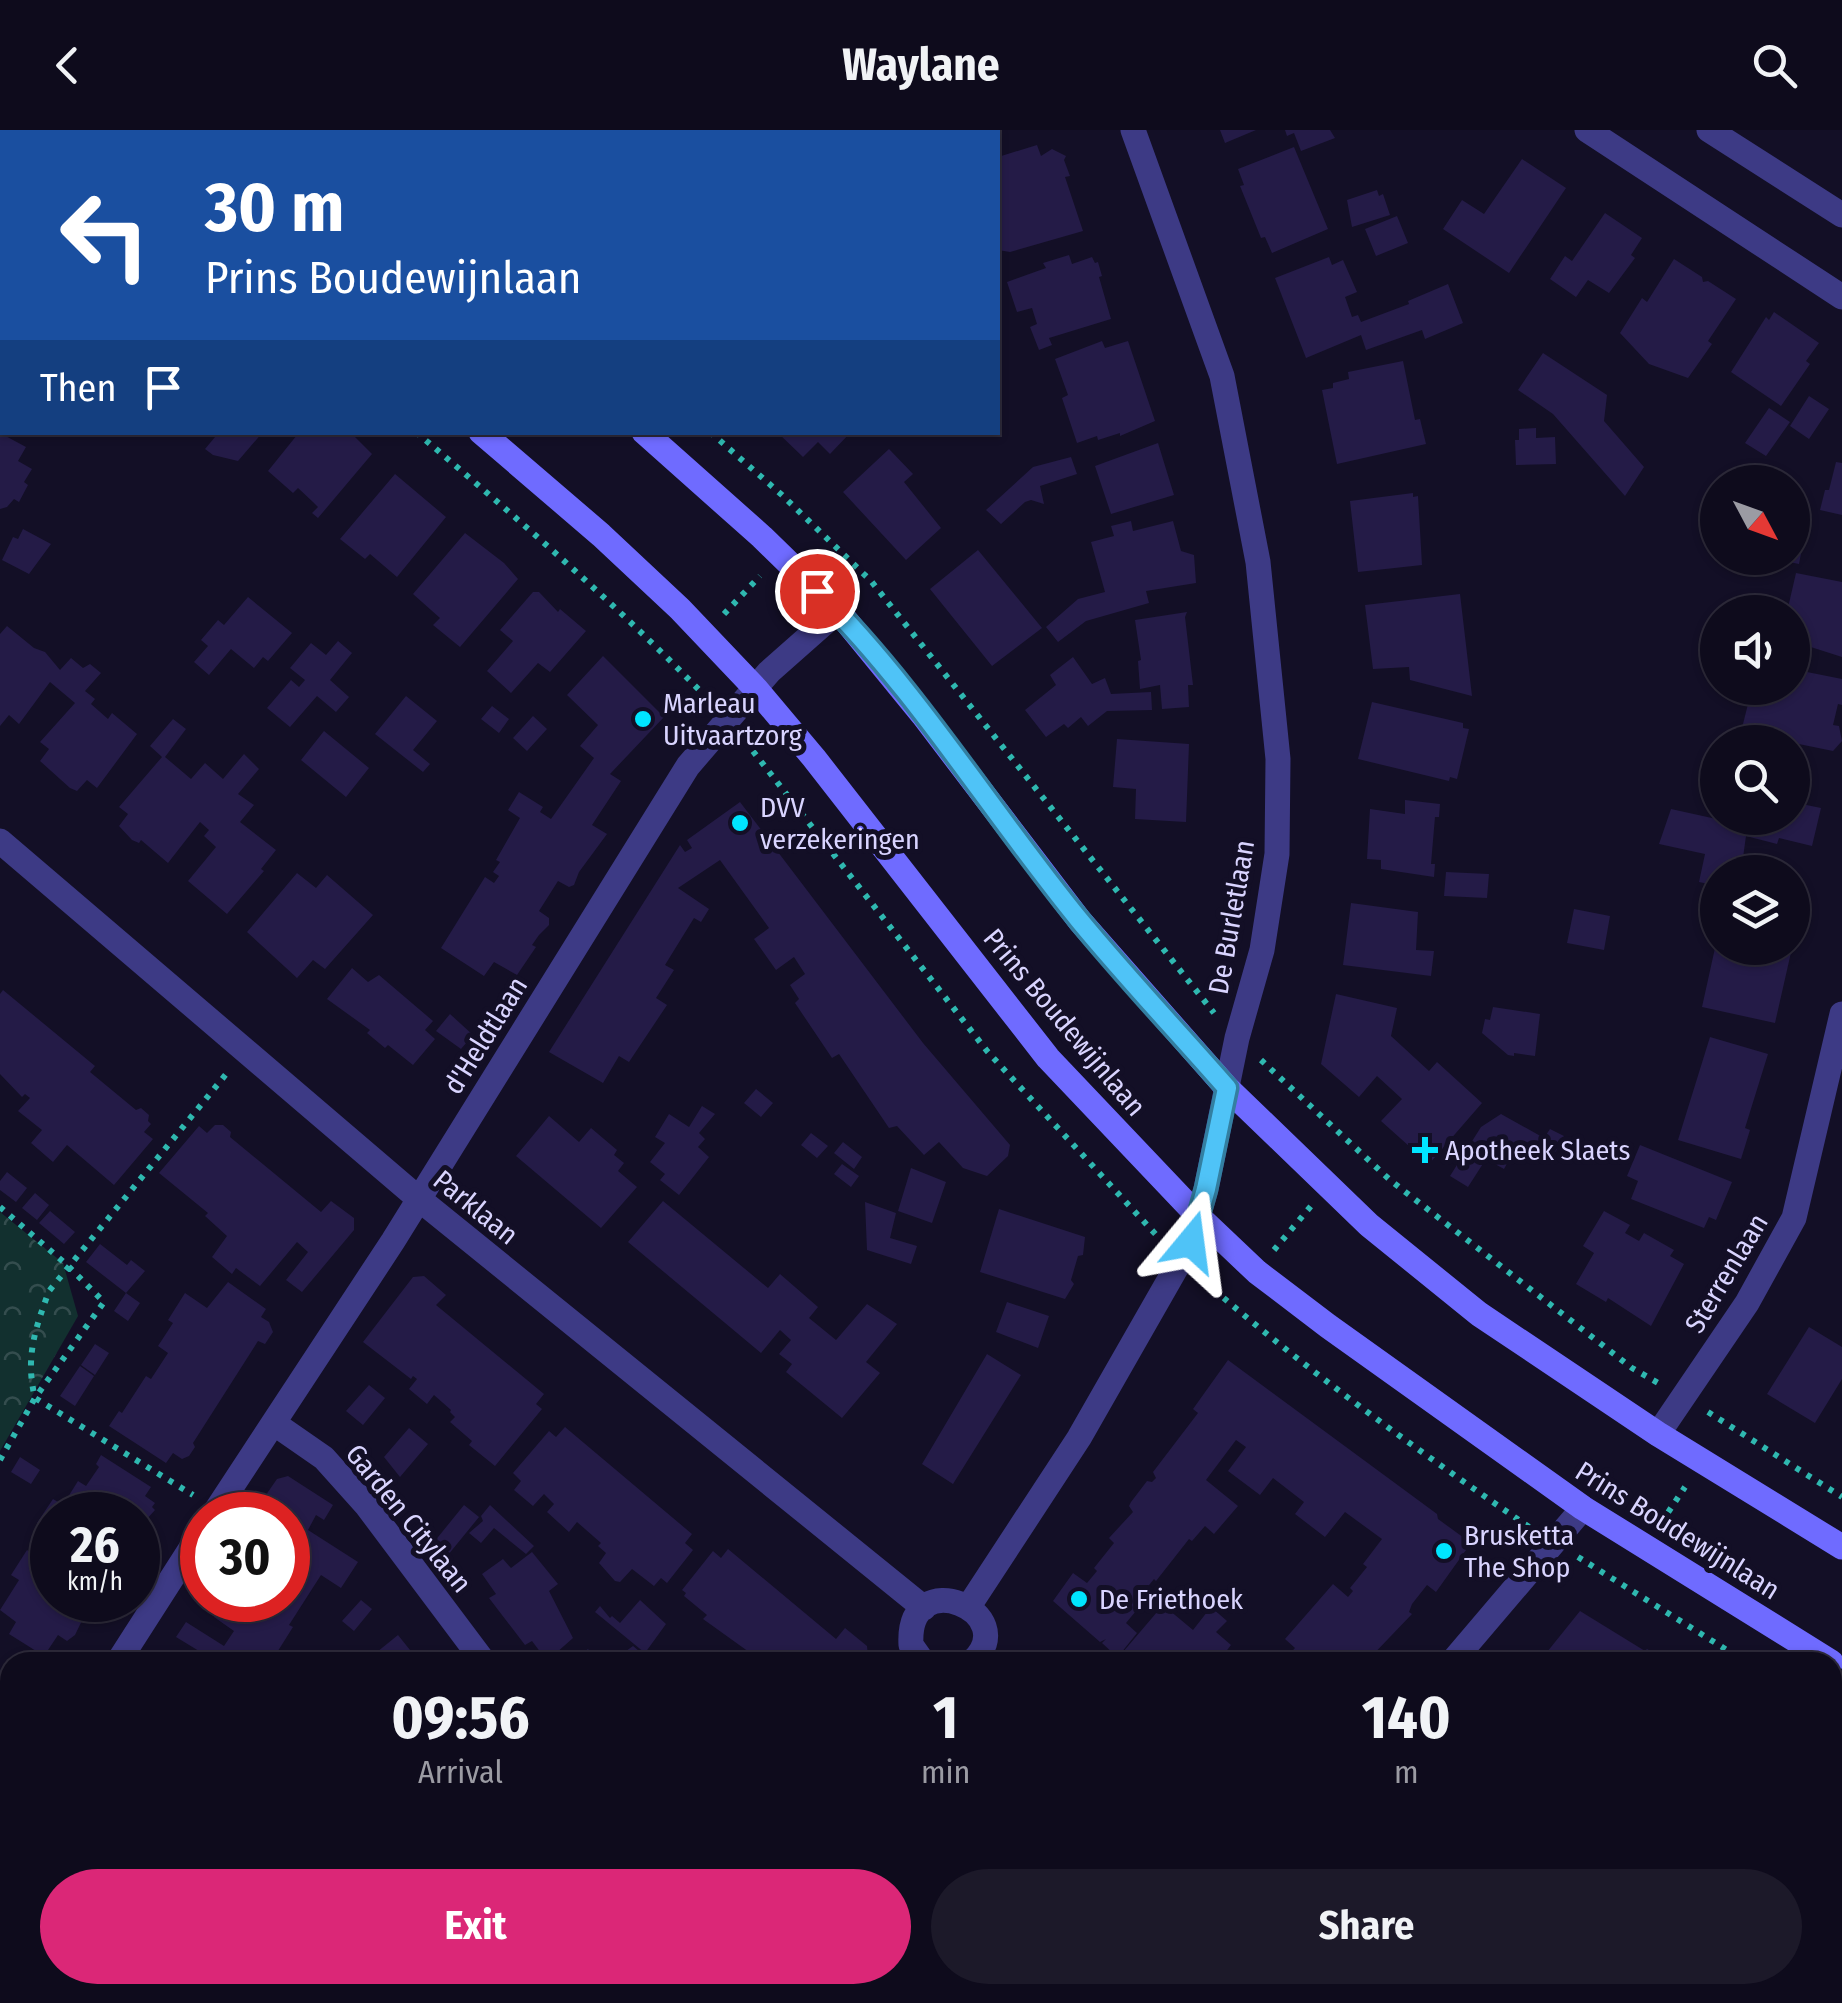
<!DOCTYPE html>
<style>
body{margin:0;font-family:"Fira Sans Condensed",sans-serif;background:#1c1929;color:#f1f3f6;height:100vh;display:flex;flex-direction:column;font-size:38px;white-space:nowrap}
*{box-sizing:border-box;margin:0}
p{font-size:32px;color:#9b9ba3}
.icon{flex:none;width:55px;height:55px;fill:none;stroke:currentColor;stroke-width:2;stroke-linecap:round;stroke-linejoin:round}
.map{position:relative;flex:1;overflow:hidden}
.drawer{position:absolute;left:0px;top:1522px;width:1842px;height:352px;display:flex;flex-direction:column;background:#0e0b1c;border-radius:30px 30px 0 0;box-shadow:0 2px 8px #0004,0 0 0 2px #2e2b3b}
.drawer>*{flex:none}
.hud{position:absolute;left:0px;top:0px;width:1000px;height:305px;box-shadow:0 2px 8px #0004,0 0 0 2px #2e2b3b;background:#1a4fa0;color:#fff;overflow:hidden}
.needle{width:65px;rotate:131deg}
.buttons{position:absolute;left:1700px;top:335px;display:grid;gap:20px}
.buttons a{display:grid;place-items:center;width:110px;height:110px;border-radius:50%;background:#0e0b1c;box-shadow:0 2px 8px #0004,0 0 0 2px #2e2b3b;font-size:50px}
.speed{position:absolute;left:30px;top:1362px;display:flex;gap:20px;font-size:50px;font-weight:700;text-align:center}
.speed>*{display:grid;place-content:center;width:130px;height:130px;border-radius:50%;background:#0e0b1c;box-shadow:0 2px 8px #0004,0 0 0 2px #2e2b3b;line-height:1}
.speed small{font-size:25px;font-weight:400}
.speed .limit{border:15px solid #d22;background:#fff;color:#111}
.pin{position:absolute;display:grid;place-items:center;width:85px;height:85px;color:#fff;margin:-42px;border:5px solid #fff;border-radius:50%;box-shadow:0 2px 10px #0007}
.me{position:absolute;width:110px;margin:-55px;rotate:16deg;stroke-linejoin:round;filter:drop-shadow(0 0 8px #0008)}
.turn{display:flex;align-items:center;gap:35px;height:210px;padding:0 40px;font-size:45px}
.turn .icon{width:130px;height:130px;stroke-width:2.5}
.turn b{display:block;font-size:70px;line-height:85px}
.then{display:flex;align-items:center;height:95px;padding:0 40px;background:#0003;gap:20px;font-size:38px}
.eta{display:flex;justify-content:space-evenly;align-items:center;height:170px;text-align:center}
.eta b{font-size:60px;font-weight:700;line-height:70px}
.primary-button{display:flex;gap:20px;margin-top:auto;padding:20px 40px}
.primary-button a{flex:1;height:115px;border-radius:60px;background:#db2777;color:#fff;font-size:40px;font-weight:700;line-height:115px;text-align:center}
.primary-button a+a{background:#1c1929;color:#f1f3f6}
header{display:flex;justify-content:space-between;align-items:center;height:130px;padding:0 40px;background:#0e0b1c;font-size:45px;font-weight:700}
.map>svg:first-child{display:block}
.forest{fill:url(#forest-crowns)}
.building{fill:#241b47}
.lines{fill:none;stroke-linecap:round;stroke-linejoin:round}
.path{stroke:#2fb8b0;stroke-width:6;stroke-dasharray:5 8;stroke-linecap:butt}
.minor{stroke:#3d3a85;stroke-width:25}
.secondary{stroke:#6f6bff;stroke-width:25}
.route-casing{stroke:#337fa1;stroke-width:25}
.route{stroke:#4fc3f7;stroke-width:18}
.poi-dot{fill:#00e5ff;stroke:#130f26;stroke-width:4}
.labels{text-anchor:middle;stroke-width:10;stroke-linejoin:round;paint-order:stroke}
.poi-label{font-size:28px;fill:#d9d4ff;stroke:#130f26;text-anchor:start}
.street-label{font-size:28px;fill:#d9d4ff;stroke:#130f26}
</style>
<header><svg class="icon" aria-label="back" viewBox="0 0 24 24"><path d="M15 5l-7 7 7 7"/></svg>Waylane<svg class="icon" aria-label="search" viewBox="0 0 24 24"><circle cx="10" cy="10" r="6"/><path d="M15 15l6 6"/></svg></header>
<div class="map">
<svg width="1842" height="1873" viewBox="0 0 1842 1873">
<defs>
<pattern id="forest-crowns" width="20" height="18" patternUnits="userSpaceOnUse" patternTransform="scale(2.5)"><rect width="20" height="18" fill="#12302f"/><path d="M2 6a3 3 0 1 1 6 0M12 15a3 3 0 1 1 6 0" fill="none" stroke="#344d4e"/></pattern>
</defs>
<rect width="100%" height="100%" fill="#130f26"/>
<path class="forest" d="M0,1082L63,1133L78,1186L0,1321Z"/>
<path class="building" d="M1220,0H1256L1225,13Z
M1285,0H1330L1335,8L1301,21L1294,3L1287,6Z
M1037,15L1041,26L1052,19L1066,26L1064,30L1070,46L1065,47L1083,101L1010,122L998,120V27Z
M1294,17L1328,99L1272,123L1265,107L1261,108L1240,56L1244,55L1238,39Z
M1522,29L1566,58L1509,143L1443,99L1462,70L1484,84Z
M1377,60L1379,66L1383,64L1390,85L1352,97L1347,70Z
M1605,83L1642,108L1631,125L1635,128L1609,163L1588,150L1576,167L1550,149L1565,126L1572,131Z
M1397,86L1408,113L1376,126L1365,99Z
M1069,125L1072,134L1092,127L1095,133L1098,132L1102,146L1099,147L1111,189L1049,208L1052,215L1039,220L1030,197L1037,194L1032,178L1017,182L1007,152L1046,138L1043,133Z
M1329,127L1332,135L1343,130L1357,162L1345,167L1352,187L1358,185L1361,192L1409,174L1408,171L1448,154L1463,193L1425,209L1422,200L1366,220L1361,205L1306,228L1275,148Z
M1674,129L1702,147L1703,152L1708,151L1736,169L1708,211L1712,214L1688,248L1649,234L1620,203L1642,168L1647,172Z
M1774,182L1819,213L1806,231L1810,234L1781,276L1731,242L1766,187L1769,190Z
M1102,211L1105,218L1128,211L1155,291L1120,306V303L1098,310L1097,306L1077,313L1062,268L1068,265L1055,229Z
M1543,223L1607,265L1604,291L1644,337L1625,366L1553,284L1518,260Z
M1403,231L1415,290L1420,289L1426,314L1337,334L1322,260L1333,258V253L1349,249L1348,242Z
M1809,266L1829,279L1809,309L1790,296Z
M1769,278L1790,292L1766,326L1745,313Z
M1536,298V308L1555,307L1556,334L1516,335L1515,310H1519V299Z
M210,302H263L238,331L213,325L205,319L215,307Z
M294,302L351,303L372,324L318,388L312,383L318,377L313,372L298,358L293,363L268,341L297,305Z
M777,302H851L830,324L818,312L803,327Z
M0,303L26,317L18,331L32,339L24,352L28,355L19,372L14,369L7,377L0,379Z
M1158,313L1174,365L1111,384L1095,336Z
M889,319L913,344L904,352L941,398L906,430L843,362Z
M1071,327L1077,344L1040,356L1044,374L1031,370L1025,372L1001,394L986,380L1033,337Z
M1836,332L1842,333V385L1820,380L1825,360H1829Z
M395,344L446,387L397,447L370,424L365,429L340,409Z
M1413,363V367L1418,366L1422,435L1358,442L1350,371Z
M1792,390L1807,393L1799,434L1775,429L1792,428Z
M1131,391L1133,401L1173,391L1181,421L1194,425L1196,453L1146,461L1149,473L1086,491L1058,512L1046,497L1078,469L1105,462L1091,412L1114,406L1111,396Z
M23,399L51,414L29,444L2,430L13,407L18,409Z
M465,403L504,433L518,449L460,517L433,495L440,488L413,464Z
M978,420L1042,498L992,536L930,459Z
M1796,443L1842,452V527L1792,511V482H1787Z
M533,462H539L558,482L560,479L586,501L550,542L538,533L511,563L487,541L513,511L500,500Z
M1460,464L1472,566L1410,550L1409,537L1373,539L1365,475Z
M248,467L292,503L268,531L263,527L254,538L231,519L209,545L194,532L208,516L201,510L218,490L224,495Z
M1187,482L1185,487L1193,555H1188L1189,577L1162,579L1160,555L1140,559L1138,531L1141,530L1135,490Z
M7,496L34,518L45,522L60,540L71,528L83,538L90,534L101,543L85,561L95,569L91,574L108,589L112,583L137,604L97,658L87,650L77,661L70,658L40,631L49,619L40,612L75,573L50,552L19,594L9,585L0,596V504Z
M338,511L352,523L330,550L349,567L336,582L317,566L290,597L267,578L291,550L299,557L305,550L290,538L311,513L326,525Z
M603,526L664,587L610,644L621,651L592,695L607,704L579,742L574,755L569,757L558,751L539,781L549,788V795L539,805L532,815L536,817L517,845L494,832L484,846L441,818L485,747L494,753L499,746L493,742L500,732L496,730L520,688L508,680L519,662L543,677L540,682L551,689L594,628L580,616L598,595L567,565Z
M1073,527L1092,554L1105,548L1111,564L1151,562L1152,580L1107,581L1088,596L1081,587L1068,598L1064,594L1046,607L1025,580L1056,555L1050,545Z
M1792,539L1842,549V575L1838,574L1833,595L1839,596L1842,611L1833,621L1741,602L1752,558H1792Z
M406,566L437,591L413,620L430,634L423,642L375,604Z
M1372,572L1463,593V598L1469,599L1457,649L1450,647L1449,651L1358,629Z
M492,576L509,589L499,603L481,589Z
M533,586L547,599L527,621L513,608Z
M173,589L186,599L165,627L191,649L205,633L223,649L244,624L259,639L238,664L254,675L240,692L276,720L261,739L264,741L227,784L188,751L216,717L204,706L209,700L200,692L168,733L141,710L139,713L132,710L119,696L128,684L119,677L162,627L150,616Z
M324,601L369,638L346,667L301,630Z
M1117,609L1189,614L1186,692L1135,689L1136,659L1113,657Z
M1405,670L1440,674L1439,687H1435L1431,734H1435L1434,747L1381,739V730L1367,729L1370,679L1405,684Z
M740,672L923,913L1010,1015L1008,1026L987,1046L963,1038L939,1012L924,1025L897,996L889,998L839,924L832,928L795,873L799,869L790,855L805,844L794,827L776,840L754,809L769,798L720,730L678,758L709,779L701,792L694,788L665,835L674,840L656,868L667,875L629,932L619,926L603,953L549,922L680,715L685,722L692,718L687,710Z
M1792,672L1821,678L1812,716L1779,708L1777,714L1746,706L1741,742H1718V756L1699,752L1705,724L1659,714L1671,679L1730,692L1731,688H1792Z
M1446,742L1489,744L1487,768L1444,766Z
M297,743L316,758L327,745L373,785L325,839L313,830L297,848L247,802Z
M1792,770L1802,772L1794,808H1792Z
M1351,773L1418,782L1416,820L1434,821L1431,846L1343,835Z
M1574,779L1610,786L1604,820L1567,813Z
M1715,818H1792L1775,893L1702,877Z
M352,838L368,852L379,845L433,891L425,900L435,909L413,935L388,915L385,918L367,903L370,900L327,869Z
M3,860L95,936L90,942L136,980L141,978L149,985L148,991L151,994L144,1002L153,1009L114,1055L67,1015L53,1032L31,1013L42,1000L18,981L30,968L25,964L22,967L0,944V864Z
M1336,864L1397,878L1391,906L1429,941L1437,932L1482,973L1429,1034L1381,991L1402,969L1377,946L1359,967L1321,934Z
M1493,877L1540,884L1535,926L1514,923V926L1508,925L1482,903L1485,889L1490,890Z
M450,884L473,905L461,919L436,901Z
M1710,907L1768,924L1745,998L1750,1000L1741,1029L1678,1010Z
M756,959L773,973L761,987L744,973Z
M702,976L715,984L699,1003L705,1009L698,1017L709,1027L679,1065L660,1050L665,1044L650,1032L665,1013L655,1007L669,984L689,997Z
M1501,984L1544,1008L1550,999L1564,1006L1558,1018L1547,1033L1516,1017L1504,1039L1486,1029L1468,1057L1450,1046L1481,997Z
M549,986L579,1012L591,998L617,1020L614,1025L624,1033L618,1041L637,1057L601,1098L516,1026Z
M215,995H223L231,1002L230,1007L321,1082L331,1071L354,1088V1100L302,1162L286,1150L308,1122L297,1112L260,1156L236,1138L232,1144L212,1127L227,1106L205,1086L208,1083L159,1043L199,996L207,1003Z
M811,1003L828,1016L817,1028L801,1015Z
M843,1012L862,1027L854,1039L834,1023Z
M1640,1015L1732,1052L1716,1090L1709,1087L1704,1098L1631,1069L1638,1051L1627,1046Z
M842,1034L859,1046L851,1057L834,1044Z
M911,1038L946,1052L932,1093L898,1081Z
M7,1042L27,1058L16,1072L0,1060V1051Z
M35,1063L49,1075L37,1090L22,1078Z
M663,1071L768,1158L780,1144L818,1177L809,1188L836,1210L867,1174L897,1194L866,1232L880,1243L842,1288L786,1242L792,1234L779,1224L791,1210L780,1200L761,1223L628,1112Z
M865,1072L896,1083L890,1108L917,1116L911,1134L867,1120Z
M999,1079L1085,1107L1083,1125L1078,1126L1071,1150L1074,1154L1065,1169L980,1142Z
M50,1081L75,1102L64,1114L39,1093Z
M1604,1081L1630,1095L1625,1103L1639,1111L1644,1103L1674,1120L1670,1126L1684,1134L1651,1196L1608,1168L1606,1172L1576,1154L1594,1123L1583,1116Z
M100,1114L127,1135L131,1130L145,1141L126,1163L86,1132Z
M424,1146L446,1165L436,1175L544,1264L536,1274L542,1279L495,1336L469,1315L472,1311L450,1292L455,1287L450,1282L451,1280L434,1265L427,1274L409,1259L417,1249L413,1246L411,1249L363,1212L413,1147Z
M228,1152L266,1179L261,1187L269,1192L273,1202L265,1214L258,1211L193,1313L195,1317L189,1326L182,1329L173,1323L166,1333L109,1296L119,1281L122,1283L146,1246L151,1249L168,1223L158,1216L173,1193L168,1190L185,1163L207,1178Z
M126,1163L140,1173L128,1191L114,1181Z
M1007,1172L1049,1186L1038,1218L996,1202Z
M1809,1197L1842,1217V1249L1815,1293L1767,1264Z
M95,1214L109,1223L95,1245L81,1235Z
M987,1224L1021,1245L953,1354L922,1334Z
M1228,1230L1437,1384L1438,1389L1471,1413L1436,1462L1427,1455L1412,1474L1409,1482L1412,1484L1366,1532H1282L1295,1518L1285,1509L1333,1454L1348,1467L1353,1461L1350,1458L1367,1437L1363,1434L1382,1409L1345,1382L1325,1407L1295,1384L1304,1372L1273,1348L1260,1365L1228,1341L1246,1317L1236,1310L1206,1350L1238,1376L1214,1404L1205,1396L1192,1411L1189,1409L1156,1451L1154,1449L1145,1460L1150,1464L1126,1493L1137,1503L1121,1523L1118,1520L1115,1525L1102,1513L1106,1509L1100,1512L1053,1471L1073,1443L1087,1453L1097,1441L1094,1438L1114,1413L1109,1408L1133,1382L1129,1376L1131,1372L1147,1351L1152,1352L1156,1348L1153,1342L1198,1283L1193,1279Z
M80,1236L94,1246L75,1276L60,1266Z
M369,1255L385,1268L363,1295L346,1281Z
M565,1297L692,1404L685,1413L693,1420L667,1453L661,1448L654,1456L632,1439L620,1452L615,1451L599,1433L606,1423L598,1416L601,1413L577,1392L569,1402L547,1382L554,1374L544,1364L533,1376L514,1360L521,1351L513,1343L549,1301L556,1307Z
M409,1298L428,1314L400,1347L384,1327Z
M101,1325L151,1357L145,1366L155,1373L152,1377L155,1380L138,1399V1385H52V1470H92L75,1505L67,1511L58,1505L44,1526L9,1504L16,1492L0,1480L19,1450L11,1445L27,1420L34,1425L50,1401L37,1393L53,1369L63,1375L78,1351L86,1356L99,1337L96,1334Z
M20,1327L40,1340L31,1354L11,1342Z
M288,1346L333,1375L324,1390L316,1385L308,1400L358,1432L341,1458L321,1445L289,1495L293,1497L271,1532H217L176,1507L186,1492L224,1516L234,1501L214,1487L225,1470H288V1385H281L261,1372L277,1349Z
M464,1375L479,1387L448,1425L434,1412Z
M490,1375L534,1416L526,1424L494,1398L481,1413L469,1403L483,1391L481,1386Z
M728,1419L836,1509L845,1498L867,1516L868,1526L863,1532H748L744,1529L749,1522L703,1489L707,1485L684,1466L686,1463L682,1460L713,1421L721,1428Z
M532,1422L558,1454L549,1461L573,1508L547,1531L532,1511L525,1515L489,1468L496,1464L482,1444L503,1429L511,1438Z
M361,1470L372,1479L354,1501L342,1491Z
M640,1470L666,1494L645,1523L595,1482L600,1476L610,1488L612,1486L620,1493Z
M1163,1475L1193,1500L1211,1477L1227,1491L1216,1502L1231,1515L1221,1528L1226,1532H1136L1123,1522Z
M1580,1481L1645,1521L1647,1519L1670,1532H1539Z
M398,1505L414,1525L420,1521L429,1532H369L379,1525L377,1522Z
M633,1516L652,1532H611Z
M588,1519L598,1532H570Z
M10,1553V1633L0,1635V1555Z
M1842,1646V1726L1832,1741V1662Z
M148,1865H252L262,1873H150L145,1869Z
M426,1865H547L551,1868L555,1865L565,1873H436Z
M803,1865H866L873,1873H798L796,1870Z
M974,1865H995L1005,1873H984Z
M1016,1865H1073L1067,1873H1010Z
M1212,1865H1283L1295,1873H1205Z
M1532,1865H1675L1682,1871L1687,1865H1739L1732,1873H1543Z"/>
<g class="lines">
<path class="path" d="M359,0L362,2
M416,302C516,387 616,474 707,568
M710,302L782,365L871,451L1214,883
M724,484L760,446
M745,611L987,921L1159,1108
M1261,930L1390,1050L1632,1238L1658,1253
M0,1077L67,1135L104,1172L35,1268L193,1365
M1274,1120L1311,1076
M1204,1151C1307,1241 1417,1320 1529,1397
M1708,1282L1842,1367
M0,1330L35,1268C25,1228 35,1199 49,1161L227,943
M1661,1393L1685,1357
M1578,1427L1746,1532
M1832,1590L1842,1597"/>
<path class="minor" d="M1587,0L1842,167
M1709,0L1842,85
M60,2L61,0
M0,117L2,113
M0,711L419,1069L924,1478
M275,1294L324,1328L367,1376L484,1532
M1658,1304L1747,1173L1794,1088L1842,884
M213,1385L393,1111L688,636L769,542L838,481
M969,1476L1079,1308L1191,1112L1206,1059L1237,908L1262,820L1277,724L1278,629L1258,432L1222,246L1133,0
M118,1532L202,1401
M923,1532L911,1515C906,1431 1025,1483 972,1532
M1452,1532L1583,1378
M0,1671L10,1669
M0,1840L10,1842
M348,1865L358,1873
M737,1865L743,1873
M1398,1865L1409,1873
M669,1873L675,1865
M1163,1873L1170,1865"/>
<path class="secondary" d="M124,0L127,2
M296,0L299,2
M481,302L601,405L680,479L756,559L814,628L1048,928L1199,1087L1257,1142L1328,1196L1583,1378L1831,1532
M644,302L762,407L838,481L923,585L1080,791L1227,958L1369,1095L1479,1184L1658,1304L1842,1417"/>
</g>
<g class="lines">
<g class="route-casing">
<path id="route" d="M817,461C917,560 991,682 1080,791C1127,848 1178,902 1227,958L1206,1059L1191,1112"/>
</g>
<use href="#route" class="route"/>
</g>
<g class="poi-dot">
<circle cx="643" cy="589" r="10"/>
<circle cx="740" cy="693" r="10"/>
<path d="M1420 1005h10v10h10v10h-10v10h-10v-10h-10v-10h10z"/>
<circle cx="1444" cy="1421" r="10"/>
<circle cx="1079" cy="1469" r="10"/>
</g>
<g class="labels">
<g class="poi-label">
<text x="663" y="583">Marleau<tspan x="663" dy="32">Uitvaartzorg</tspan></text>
<text x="760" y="687">DVV<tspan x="760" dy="32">verzekeringen</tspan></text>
<text x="1445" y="1030">Apotheek Slaets</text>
<text x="1464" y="1415">Brusketta<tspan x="1464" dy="32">The Shop</tspan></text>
<text x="1099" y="1479">De Friethoek</text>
</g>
<g class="street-label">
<text transform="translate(1231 787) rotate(-80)" y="10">De Burletlaan</text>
<text transform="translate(1065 892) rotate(50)" y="10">Prins Boudewijnlaan</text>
<text transform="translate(485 905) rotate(-58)" y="10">d'Heldtlaan</text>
<text transform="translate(476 1077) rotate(39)" y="10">Parklaan</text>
<text transform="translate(1726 1143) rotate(-59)" y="10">Sterrenlaan</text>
<text transform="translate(409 1388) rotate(51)" y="10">Garden Citylaan</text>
<text transform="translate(1678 1400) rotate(32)" y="10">Prins Boudewijnlaan</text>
</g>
</g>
</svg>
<div class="buttons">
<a><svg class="needle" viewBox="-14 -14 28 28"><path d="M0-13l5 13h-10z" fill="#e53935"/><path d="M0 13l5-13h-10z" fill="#9b9ba3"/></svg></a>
<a><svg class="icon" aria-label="sound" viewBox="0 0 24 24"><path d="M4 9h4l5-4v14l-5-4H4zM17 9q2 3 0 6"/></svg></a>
<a><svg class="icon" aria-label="search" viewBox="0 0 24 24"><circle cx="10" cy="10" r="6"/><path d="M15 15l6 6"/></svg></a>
<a><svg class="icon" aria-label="layers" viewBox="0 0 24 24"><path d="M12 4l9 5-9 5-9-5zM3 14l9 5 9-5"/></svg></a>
</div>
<div class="speed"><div>26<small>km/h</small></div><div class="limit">30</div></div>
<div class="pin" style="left:817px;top:461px;background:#d93025"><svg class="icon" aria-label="arrive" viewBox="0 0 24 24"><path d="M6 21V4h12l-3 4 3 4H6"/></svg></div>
<svg class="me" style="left:1191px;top:1112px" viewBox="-20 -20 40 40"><path d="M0-17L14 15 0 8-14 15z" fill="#4fc3f7" stroke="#fff" stroke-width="4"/></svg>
<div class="hud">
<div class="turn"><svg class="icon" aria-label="left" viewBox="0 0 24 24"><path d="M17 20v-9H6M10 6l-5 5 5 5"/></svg><div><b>30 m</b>Prins Boudewijnlaan</div></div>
<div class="then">Then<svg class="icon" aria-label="arrive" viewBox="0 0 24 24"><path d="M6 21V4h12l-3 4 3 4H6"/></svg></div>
</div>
<section class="drawer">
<div class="eta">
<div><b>09:56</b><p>Arrival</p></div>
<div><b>1</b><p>min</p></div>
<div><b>140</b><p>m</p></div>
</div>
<div class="primary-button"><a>Exit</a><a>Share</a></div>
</section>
</div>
